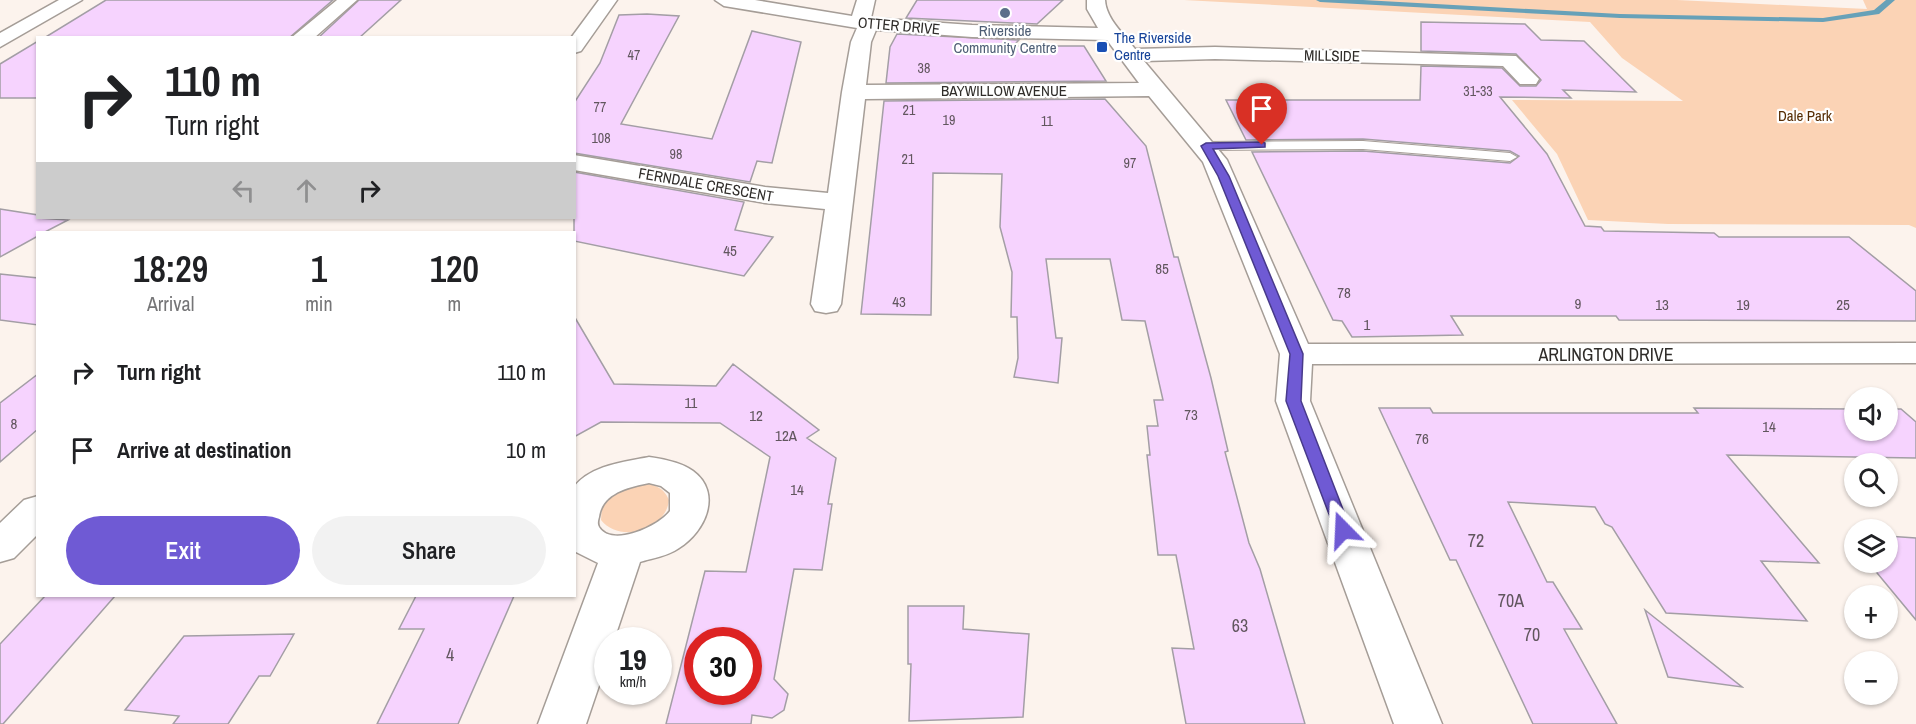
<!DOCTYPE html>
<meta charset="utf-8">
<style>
body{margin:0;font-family:"Archivo Narrow",sans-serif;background:#f2f2f2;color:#202124;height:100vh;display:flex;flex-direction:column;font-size:22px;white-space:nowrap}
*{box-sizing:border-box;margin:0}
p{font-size:20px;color:#757577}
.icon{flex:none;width:33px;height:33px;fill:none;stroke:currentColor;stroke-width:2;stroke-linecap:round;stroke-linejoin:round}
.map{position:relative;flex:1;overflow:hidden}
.side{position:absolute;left:36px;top:231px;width:540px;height:366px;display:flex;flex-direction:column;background:#fff;border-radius:0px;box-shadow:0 2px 4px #0004}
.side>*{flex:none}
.hud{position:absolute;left:36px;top:36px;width:540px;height:183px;border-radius:0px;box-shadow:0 2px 4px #0004;background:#fff;color:#202124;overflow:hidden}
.tools{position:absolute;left:1844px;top:387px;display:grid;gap:12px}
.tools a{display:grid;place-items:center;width:54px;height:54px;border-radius:50%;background:#fff;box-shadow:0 2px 4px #0004;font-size:30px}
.speed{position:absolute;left:594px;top:627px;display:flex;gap:12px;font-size:30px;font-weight:700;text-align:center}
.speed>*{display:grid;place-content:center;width:78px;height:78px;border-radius:50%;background:#fff;box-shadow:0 2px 4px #0004;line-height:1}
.speed small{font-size:15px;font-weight:400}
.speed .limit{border:9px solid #d22;background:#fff;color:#111}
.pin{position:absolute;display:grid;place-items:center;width:51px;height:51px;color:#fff;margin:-62px -26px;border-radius:50% 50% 50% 0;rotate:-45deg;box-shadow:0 0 6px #0007}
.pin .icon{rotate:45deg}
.me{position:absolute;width:66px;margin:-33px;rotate:339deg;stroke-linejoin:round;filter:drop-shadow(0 0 4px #0008)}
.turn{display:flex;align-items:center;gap:21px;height:126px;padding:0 30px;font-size:27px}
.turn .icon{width:78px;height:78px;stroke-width:2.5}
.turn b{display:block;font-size:42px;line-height:51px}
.lanes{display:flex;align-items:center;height:57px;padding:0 30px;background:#0003;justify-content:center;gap:30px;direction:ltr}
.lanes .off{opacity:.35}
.eta{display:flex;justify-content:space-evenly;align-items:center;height:102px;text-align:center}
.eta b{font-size:36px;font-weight:600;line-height:42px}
.action{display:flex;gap:12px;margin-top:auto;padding:12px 30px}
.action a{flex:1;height:69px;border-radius:36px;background:#6f5ad4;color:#fff;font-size:24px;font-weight:600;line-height:69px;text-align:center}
.action a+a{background:#f2f2f2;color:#202124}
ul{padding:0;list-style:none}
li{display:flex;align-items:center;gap:18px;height:78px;padding:0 30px}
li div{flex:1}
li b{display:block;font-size:22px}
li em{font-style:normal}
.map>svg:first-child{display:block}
.green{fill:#fbd3b5}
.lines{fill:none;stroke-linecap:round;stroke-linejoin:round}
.stream{fill:#67a1b8;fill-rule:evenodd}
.building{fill:#f6d3fe;stroke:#a39ea5;stroke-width:1.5;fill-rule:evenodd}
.lane-casing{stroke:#a59d97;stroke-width:2}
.street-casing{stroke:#a59d97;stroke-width:3}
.lane{fill:#fff;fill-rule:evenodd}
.street{fill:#fff;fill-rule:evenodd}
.route{fill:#6f5ad4;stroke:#483a8a;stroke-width:1.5}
.service-dot{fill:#5c6f8a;stroke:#fff;stroke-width:2}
.transit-dot{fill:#1a4fb4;stroke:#fff;stroke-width:2}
.labels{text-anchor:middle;stroke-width:4.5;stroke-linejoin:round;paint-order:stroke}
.far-number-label{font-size:14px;fill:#61565e}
.far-street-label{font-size:15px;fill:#2f2c29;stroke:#fff}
.far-service-label{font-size:15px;fill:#4e5e75;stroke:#fff}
.far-transit-label{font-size:15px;fill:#164399;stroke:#fff;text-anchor:start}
.far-park-label{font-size:15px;fill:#562c03;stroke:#fff}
.number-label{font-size:15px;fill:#61565e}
.street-label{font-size:18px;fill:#2f2c29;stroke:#fff}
.near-number-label{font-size:18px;fill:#61565e}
</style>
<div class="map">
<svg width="1916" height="724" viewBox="0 0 1916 724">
<rect width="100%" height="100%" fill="#fcf3ed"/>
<path class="green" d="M1184,0H1677L1867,9L1863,0H1916V228L1909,225L1668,224L1588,220L1557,154L1512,100L1683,101L1622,58L1590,22Z
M640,483C654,485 663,486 669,500C666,530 620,544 601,520L602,504L617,490Z"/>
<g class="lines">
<path class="stream" d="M1316,0H1363L1620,14L1823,18L1874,10L1886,0H1895L1879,14L1823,22L1620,18L1320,2Z"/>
</g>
<path class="building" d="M106,0H333L289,38H44Z
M359,0H401L359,38H318Z
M917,0H1063L1037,24L906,18Z
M647,14L679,16L621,124L712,139L752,31L801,42L772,163L757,161L750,182L574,153V103L600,63L619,15Z
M1421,22L1525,24L1541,40L1584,41L1636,92L1563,90L1571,98L1500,97L1547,154L1585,226L1601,227L1604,231L1714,233L1719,237H1849L1916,291V321L1619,320L1616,316H1451L1463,335L1352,337L1342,321L1333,320L1252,152L1363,151L1510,163L1519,156L1510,151L1363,139L1246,140L1226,100H1420L1421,66L1502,68L1520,86H1536L1541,80L1516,54L1421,51Z
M897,34L1019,40L1013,46H1084L1106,81L886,83L890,47Z
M38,41V98H0V64Z
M1105,99L1146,146L1174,257H1178L1211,378L1228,451L1225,452L1249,543L1260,569L1305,724H1186L1172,648L1194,649L1176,555H1158L1147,455H1150L1147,426H1158L1154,400H1163L1145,321L1122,320L1110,259H1046L1056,338H1062L1058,383L1014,377L1018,358L1017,317H1011L1012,272L1000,227L1002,174L933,173L931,315L861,314L884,101Z
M574,172L744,202L735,230L773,237L744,276L574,241Z
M0,209L38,215V218L68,220L45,232H38V236L0,257Z
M0,274L38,278V325L0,320Z
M574,316L614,384L716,386L733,364L819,430L807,438L836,458L828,504H832L822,570L794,569L774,679L788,694L784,710L772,718L752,715L751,724H666L705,571L746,572L770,457L720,423L601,422L574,437ZM698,640H748V692H698Z
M38,374V429L0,462V403Z
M1379,408H1430L1433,413H1698L1694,408L1854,409V430H1887V409H1901L1916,422V458L1727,455L1819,563L1761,561L1807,621L1666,613L1612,527L1605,524L1595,507L1508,502L1547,582H1553L1582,629H1564L1617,724H1533L1456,560H1450Z
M1887,536L1916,538V620L1868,562H1887Z
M45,596H115L3,724H0V644Z
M416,596H514L458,724H377L424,629H399Z
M908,606H964L963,629L1029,634L1023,717L909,721L911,664H908Z
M1645,610L1742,687L1668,677Z
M294,634L270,676H259L228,724H173L179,716L125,710L184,636Z"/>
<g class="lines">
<g class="lane-casing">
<path id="lane" d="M1363,141L1510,153L1517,157L1510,161L1363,149L1206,150L1199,146L1206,142Z"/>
</g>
<g class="street-casing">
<path id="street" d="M59,0H82L0,47V33Z
M337,0H357L314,38H291Z
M599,0H617L581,51L574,53V38H571Z
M715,0H755L852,16L857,0H875L871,18L972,25L1098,28L1087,9V0H1105C1106,19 1124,34 1135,49L1215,47L1516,56L1539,79L1536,84H1520L1503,66L1215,59L1144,61L1227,160L1308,344L1916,343V363L1312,364L1310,401L1442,724H1394L1276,401L1280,354L1203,162L1149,96L865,99L841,304L837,311L826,313L815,311L811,304L825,209L765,203L574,170V155L765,187L828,193L842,92L851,42L857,28L724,6ZM876,30L972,37L1107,40L1139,83L866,85L871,42Z
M649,457C663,459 681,462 693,471C723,493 705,532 679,548C668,556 653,558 640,562L614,640H608V659L586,724H538L598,563L574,551V487C591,465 624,462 649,457ZM649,483L661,486L670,493V511C659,526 612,548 599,527C597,523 598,521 599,517C602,493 629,487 649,483Z
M38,496V534L14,558L0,562V523L24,500Z"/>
</g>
<use href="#lane" class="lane"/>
<use href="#street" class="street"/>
</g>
<path class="route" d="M1262,142L1265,143V147L1213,149L1229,176L1303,354L1301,401L1351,530L1343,536L1335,530L1286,401L1290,354L1218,176L1201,146L1206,143Z"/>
<circle class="service-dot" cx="1005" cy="13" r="6"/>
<rect class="transit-dot" x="1096" y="41" width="12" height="12" rx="3"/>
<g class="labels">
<g class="far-number-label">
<text x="634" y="60">47</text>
<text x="924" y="73">38</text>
<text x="1478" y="96">31-33</text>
<text x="600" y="112">77</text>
<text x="909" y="115">21</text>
<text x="949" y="125">19</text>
<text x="1047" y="126">11</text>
<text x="601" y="143">108</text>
<text x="676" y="159">98</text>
<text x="908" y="164">21</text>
<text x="1130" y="168">97</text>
</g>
<g class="far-street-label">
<text transform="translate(899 26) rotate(5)" y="5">OTTER DRIVE</text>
<text transform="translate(1332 56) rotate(1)" y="5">MILLSIDE</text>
<text x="1004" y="96">BAYWILLOW AVENUE</text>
<text transform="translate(706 185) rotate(10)" y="5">FERNDALE CRESCENT</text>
</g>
<g class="far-service-label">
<text x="1005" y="36">Riverside<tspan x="1005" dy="17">Community Centre</tspan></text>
</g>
<g class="far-transit-label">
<text x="1114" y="43">The Riverside<tspan x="1114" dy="17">Centre</tspan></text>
</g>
<g class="far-park-label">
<text x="1805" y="121">Dale Park</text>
</g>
<g class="number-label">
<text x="730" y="256">45</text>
<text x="1162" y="274">85</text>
<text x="1344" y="298">78</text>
<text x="899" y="307">43</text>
<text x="1578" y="309">9</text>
<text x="1662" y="310">13</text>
<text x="1743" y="310">19</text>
<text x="1843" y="310">25</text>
<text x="1367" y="330">1</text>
<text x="691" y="408">11</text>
<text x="1191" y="420">73</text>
<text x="756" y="421">12</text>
<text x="14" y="429">8</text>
<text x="1769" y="432">14</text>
<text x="786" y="441">12A</text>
<text x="1422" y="444">76</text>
<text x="797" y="495">14</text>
</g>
<g class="street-label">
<text x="1606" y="361">ARLINGTON DRIVE</text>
</g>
<g class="near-number-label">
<text x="1476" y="547">72</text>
<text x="1511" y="607">70A</text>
<text x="1240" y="632">63</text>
<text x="1532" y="641">70</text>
<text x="450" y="661">4</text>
</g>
</g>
</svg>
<div class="tools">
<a><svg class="icon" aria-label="sound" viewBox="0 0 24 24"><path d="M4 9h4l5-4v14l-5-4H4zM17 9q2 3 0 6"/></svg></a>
<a><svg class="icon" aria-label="search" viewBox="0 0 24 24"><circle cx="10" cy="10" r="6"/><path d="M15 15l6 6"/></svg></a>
<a><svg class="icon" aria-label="layers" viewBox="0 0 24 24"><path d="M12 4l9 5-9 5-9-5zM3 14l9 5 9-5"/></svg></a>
<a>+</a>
<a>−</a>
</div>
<div class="speed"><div>19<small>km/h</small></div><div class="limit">30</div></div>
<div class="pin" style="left:1262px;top:145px;background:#d93025"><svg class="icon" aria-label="arrive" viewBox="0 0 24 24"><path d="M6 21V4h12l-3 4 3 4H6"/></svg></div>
<svg class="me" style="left:1343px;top:530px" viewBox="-20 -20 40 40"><path d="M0-17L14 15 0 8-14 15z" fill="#6f5ad4" stroke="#fff" stroke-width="4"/></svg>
<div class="hud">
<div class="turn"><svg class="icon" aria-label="right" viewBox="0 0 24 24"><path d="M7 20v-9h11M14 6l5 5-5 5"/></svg><div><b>110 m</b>Turn right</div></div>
<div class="lanes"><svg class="icon off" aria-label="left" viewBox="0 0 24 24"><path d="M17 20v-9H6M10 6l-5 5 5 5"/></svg><svg class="icon off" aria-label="ahead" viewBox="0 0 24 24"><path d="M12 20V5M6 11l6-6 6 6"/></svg><svg class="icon" aria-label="right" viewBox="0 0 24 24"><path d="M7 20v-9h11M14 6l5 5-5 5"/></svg></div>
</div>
<section class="side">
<div class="eta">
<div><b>18:29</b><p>Arrival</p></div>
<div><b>1</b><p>min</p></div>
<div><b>120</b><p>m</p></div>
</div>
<ul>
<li><svg class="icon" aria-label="right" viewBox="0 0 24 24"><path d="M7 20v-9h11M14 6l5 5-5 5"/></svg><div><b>Turn right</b></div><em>110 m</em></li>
<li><svg class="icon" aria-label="arrive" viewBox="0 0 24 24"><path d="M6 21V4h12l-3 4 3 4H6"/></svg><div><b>Arrive at destination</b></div><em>10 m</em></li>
</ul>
<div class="action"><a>Exit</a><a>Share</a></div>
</section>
</div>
